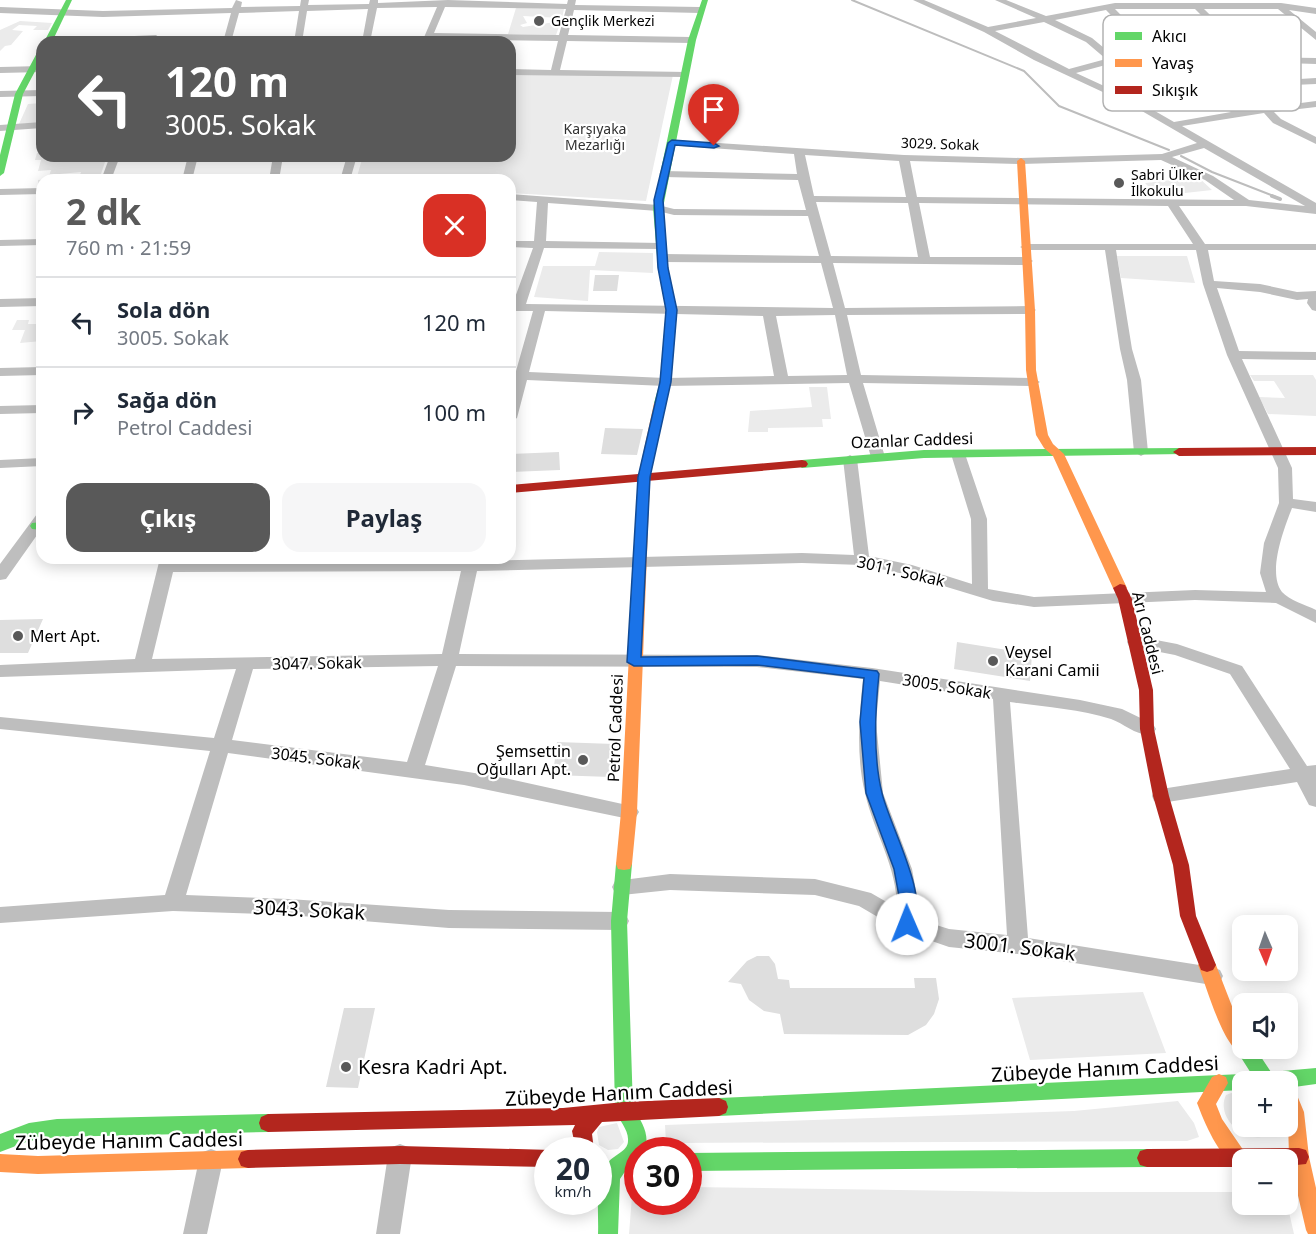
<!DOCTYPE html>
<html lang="tr">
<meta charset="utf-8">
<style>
body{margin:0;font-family:"Noto Sans",sans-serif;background:#f6f6f7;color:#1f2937;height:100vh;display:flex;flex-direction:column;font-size:22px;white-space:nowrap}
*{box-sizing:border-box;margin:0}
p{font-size:20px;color:#747a83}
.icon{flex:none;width:33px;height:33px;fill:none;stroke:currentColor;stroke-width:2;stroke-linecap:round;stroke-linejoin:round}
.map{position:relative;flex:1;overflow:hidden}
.sheet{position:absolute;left:36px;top:174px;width:480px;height:390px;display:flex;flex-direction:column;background:#fff;border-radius:18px;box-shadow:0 3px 15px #0003}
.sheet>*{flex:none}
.banner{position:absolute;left:36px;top:36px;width:480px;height:126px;border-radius:18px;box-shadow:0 3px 15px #0003;background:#595959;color:#fff;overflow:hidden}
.needle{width:39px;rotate:178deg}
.tools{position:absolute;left:1232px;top:915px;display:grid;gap:12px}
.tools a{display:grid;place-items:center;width:66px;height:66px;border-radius:12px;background:#fff;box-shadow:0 3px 15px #0003;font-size:30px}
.speed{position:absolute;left:534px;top:1137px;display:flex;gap:12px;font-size:30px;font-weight:700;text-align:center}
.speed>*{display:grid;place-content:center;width:78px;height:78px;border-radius:50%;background:#fff;box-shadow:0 3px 15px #0003;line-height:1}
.speed small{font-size:15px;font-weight:400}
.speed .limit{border:9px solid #d22;background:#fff;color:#111}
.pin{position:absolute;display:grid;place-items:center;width:51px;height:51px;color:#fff;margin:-62px -26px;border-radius:50% 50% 50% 0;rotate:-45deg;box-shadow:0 0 6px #0007}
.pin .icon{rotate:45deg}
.me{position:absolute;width:66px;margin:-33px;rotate:359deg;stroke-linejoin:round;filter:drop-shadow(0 0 4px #0008)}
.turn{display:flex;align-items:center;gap:21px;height:126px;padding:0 30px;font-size:27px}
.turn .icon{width:78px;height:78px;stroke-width:2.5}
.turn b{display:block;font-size:42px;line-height:51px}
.round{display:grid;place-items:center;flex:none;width:63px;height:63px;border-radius:18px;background:#f6f6f7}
.headline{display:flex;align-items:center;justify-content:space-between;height:102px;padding:0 30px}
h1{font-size:36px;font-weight:700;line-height:45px;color:#595959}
.primary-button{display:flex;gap:12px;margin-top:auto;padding:12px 30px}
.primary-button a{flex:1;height:69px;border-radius:18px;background:#595959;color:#fff;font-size:24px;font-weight:700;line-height:69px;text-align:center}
.primary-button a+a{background:#f6f6f7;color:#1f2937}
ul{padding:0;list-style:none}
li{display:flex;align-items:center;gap:18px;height:90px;padding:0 30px;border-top:2px solid #e0e1e3}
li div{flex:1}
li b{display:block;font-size:22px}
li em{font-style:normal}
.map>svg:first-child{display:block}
.green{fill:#ebebeb}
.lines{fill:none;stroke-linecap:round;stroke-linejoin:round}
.stream-far1{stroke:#bdbdbd;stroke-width:2}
.stream{stroke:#bdbdbd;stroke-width:4}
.building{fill:#dedede}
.street{fill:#bebebe;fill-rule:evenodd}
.fast{fill:#63d668;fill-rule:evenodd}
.slow{fill:#ff974d;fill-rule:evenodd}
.jam{fill:#b3261e;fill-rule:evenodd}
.route{fill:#1a73e8;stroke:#114b97;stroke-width:1.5}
.poi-dot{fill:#595959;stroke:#fff;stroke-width:2}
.labels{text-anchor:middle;stroke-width:4.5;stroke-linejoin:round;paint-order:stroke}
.far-poi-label{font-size:14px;fill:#000;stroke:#fff;text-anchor:start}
.far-park-label{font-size:14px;fill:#313131;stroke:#fff}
.far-street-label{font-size:14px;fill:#000;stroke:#fff}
.street-label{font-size:16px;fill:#000;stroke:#fff}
.poi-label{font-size:16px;fill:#000;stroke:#fff;text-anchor:start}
.near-street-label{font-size:20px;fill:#000;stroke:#fff}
.near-poi-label{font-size:20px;fill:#000;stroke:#fff;text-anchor:start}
.key{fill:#fff;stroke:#b2b2b2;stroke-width:1.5}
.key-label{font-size:16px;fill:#000}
</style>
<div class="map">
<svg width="1316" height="1234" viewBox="0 0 1316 1234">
<rect width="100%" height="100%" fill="#fff"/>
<path class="green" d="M516,8L564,9L562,18L523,16L527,23L520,25L523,27L561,21L556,35L508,34Z
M20,21L52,23L48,30H33L37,26L19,25L12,30L23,31L11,45L5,46L0,51V30Z
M510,75H673L646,201L510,193V180H356L363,156H510Z
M42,103V114L36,123L19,124L28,104Z
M42,151V156H77V161L106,159L99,180H78L81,172L59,174L56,180H42V187H38V180L48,179L51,170L38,171L41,160H35L37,153Z
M1198,177L1212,190L1158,196L1145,183Z
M599,252L653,253V273L590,270L588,301L534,297L543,266H595Z
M1117,256H1187L1195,283L1121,278Z
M17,320H29L28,324H42V341L20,343L25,330H12Z
M1250,375H1313L1316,380V416L1268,414L1259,397L1285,398L1274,381H1254Z
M809,387H827L831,419H822L823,427L768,428V432H748L750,411L812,407Z
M1143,992L1166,1053L1030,1060L1012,998Z
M1242,1089V1126L1275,1127C1258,1154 1213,1122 1226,1095Z
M1178,1101L1194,1123L1199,1137L1187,1141L666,1143L665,1125L1074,1111Z
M617,1123L624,1142L618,1149L608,1150L599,1145L597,1132L599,1127Z
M689,1187L1038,1192H1242V1204L1280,1205L1289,1212L1294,1234H629L632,1196L637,1193L638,1202H688Z"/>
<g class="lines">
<path class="stream-far1" d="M852,0L1024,71L1059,106L1169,150
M1181,156L1212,172L1276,197"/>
<path class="stream" d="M1272,196L1280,199"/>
</g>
<path class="building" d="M595,275H619L617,291H593Z
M605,428L643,429L637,455L601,454Z
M559,452L560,470L511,472V454Z
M43,619L28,653H0V620Z
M957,642L1032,654L1030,681L954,669Z
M557,742L614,744L611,777L553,775Z
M757,956H769L775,964L778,979L789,980L790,988H915L914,978H936L939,999L934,1014L926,1025L908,1035L784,1034L780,1014L764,1011L749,1000L741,984L728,982L747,961Z
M344,1008H375L358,1088L326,1087Z"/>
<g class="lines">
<path class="street" d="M236,0L242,2L241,7L300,6L301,0H309L308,5L369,4L370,0H378V3L448,0L567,4L568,0H576L575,5L700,7L704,10L700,13L574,10L568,35L692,37L696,40L692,43L567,41L560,70L687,72V76L684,77L510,75V69L551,70L558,41L432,39L430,42H422L437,7L377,8L370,42H362L368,9L307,11L302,42H294L299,11L239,13L231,42H223L231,13L103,17L0,13V7L103,11L232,8ZM445,7L566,9L559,35L434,33Z
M913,0H924L988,27L1036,18L995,0H1006L1046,16L1115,3H1281L1316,8V14L1289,10L1316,32V40L1278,9H1204L1253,57L1316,58V64L1256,62L1267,81L1316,78V84L1269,86L1271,107L1316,101V107L1274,112L1281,119L1316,137V144L1273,123L1264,113L1182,126L1316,203V214L1246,206H1179L1205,244H1316V250H1208L1214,281L1260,284L1297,292L1316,291V311L1312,310L1307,303L1308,299L1297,300L1260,292L1217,288L1239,351L1316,352V360L1242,359L1292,468L1293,499L1316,502V512L1292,508C1284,529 1267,572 1282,592C1289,600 1306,605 1316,610V623L1276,603L1195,600L1034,607L993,601L904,574L862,565L802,563L477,571L459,654L757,655L872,668L1080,700L1122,709L1153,724L1156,729L1153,734C1139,738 1125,724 1111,719C1079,709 1043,707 1010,702L1028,938L1212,967L1220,970L1223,976L1220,982L1212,985L1018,954L949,947L900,930L859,906L815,895L670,890L622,895L615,893L612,887L615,881L670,874L815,879L871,893L897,908C897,866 874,833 865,793C856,757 859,715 863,679L757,667L456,666L425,765L505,778L636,807L639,812L636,817L629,819L464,785L228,753L186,895L289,899L449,910L619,912L626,915L629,921L626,927L619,930L449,928L289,915L173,911L0,923V907L165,895L210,751L0,729V717L214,738L236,669L0,677V665L135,659L160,558H176L175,562L463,561L464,558H480L479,561L802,553L854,555L843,459L850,455L857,459L869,556L912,565L972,584L971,519L951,454L958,450L965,454L987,519L988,589L1034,597L1195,590L1266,592L1260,573L1264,543L1279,503L1278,468L1227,355L1203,284L1196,250H1116L1132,349L1141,380L1148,452L1141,456L1134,452L1127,380L1120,349L1105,250H1026L1020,247L1026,244H1193L1168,206L919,203L930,257H1027L1033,261L1027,265L833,263L845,308L1030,306L1036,310L1030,314L847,315L861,375L1033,378L1040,382L1033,386L863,383L885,457L883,460H873L871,457L849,383L665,386L527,380L517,418L510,422V393L514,379H510V371H516L533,311H510V303H513L533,248L510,247V241H534L537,202L510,200V194L658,205L674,209L806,210L798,180L664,177L659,174L664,171L797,174L794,154L668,145V141L672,140L904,155L1021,158L1162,154L1197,143L1135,107L1034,60L984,32ZM1115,9H1195L1242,56L1159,54ZM1106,10L1184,90L1231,112L1174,122L1141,103L1076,73L1113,63L1116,58L1092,38L1055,20ZM1044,22L1086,42L1106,59L1069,69L995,31ZM1165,60L1247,62L1258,81L1189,85ZM1260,87L1261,108L1242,110L1200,90ZM1204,148L1305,206L1249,200L1213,176L1172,157ZM805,155L899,161L906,197L814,196ZM1161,160L1205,180L1234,200L917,197L910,161L1021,164ZM816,202L908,203L918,257L831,256ZM548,203L658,211L674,215L808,216L819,256L663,254L657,258L663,262L821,263L833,308L526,304L544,248L661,249L667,246L661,243L546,241ZM545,311L763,316L774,376L665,378L529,372ZM835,315L847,375L788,376L776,316ZM461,571L442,654L152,659L173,572ZM438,666L407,762L232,740L253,669ZM880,681L993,699L1007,935L949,929L917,919V896L912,869L883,793L876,722Z
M156,35L160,38L159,40L66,42L70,39Z
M42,66V72L0,73V67Z
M42,90V96L0,97V91Z
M42,122V128L0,131V125Z
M110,156H120L111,180H101Z
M188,156H198L192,180H182Z
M273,156H283L279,180H269Z
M347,156H357L350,180H340Z
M42,188V194L0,195V189Z
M42,239V245L0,246V240Z
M42,298V306L0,307V299Z
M42,367V375L0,376V368Z
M42,405V413L0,414V406Z
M42,458V466L0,468V460Z
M42,512V528L6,579L0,580V564L37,514Z
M1135,636L1177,644L1242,666L1307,766L1316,765V807L1309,805L1297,782L1161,803L1154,801L1152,796L1154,791L1161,789L1290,769L1230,674L1175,655L1129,646L1127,642L1129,638Z
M400,1144L408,1147L412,1155L400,1234H376L388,1155L392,1147Z
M211,1149L219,1152L223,1160L207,1234H183L199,1160L203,1152Z"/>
<path class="fast" d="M66,0H72L52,42H44Z
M702,0H708L696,40L663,208L668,268L676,310L670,382L666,403L660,406L654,403L660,382L666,310L658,268L653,208L688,40Z
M42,49V58L23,94L4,173L0,176V155L15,94L38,51Z
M1179,448L1185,452L1183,454L924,458L802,468L796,464L802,460L924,450Z
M42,522V530L32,529L30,526L32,523Z
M624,858L630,859L632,864L627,921L633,1109C642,1121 650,1135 645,1150H638V1162L624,1173L620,1179L618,1234H598C599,1211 594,1185 607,1164C612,1155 628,1152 628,1141C629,1130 619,1120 615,1111L611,921L616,864L618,859Z
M1242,1041V1048H1255L1271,1072L1316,1068V1084L1287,1088V1082H1252L1254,1078L1235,1048L1238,1042Z
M1242,1074L1249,1076L1251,1082H1242V1090L719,1116L712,1113L710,1107L712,1101L719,1098Z
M268,1114L275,1117L277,1123L275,1129L268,1132L57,1137L29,1141L0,1152V1134L29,1123L57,1119Z
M1147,1149L1154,1151L1157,1158L1154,1165L1147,1167L688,1171V1153Z"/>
<path class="slow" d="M1021,158L1025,161L1035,310L1036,370L1048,435L1053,444L1064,454L1127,588L1120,592L1113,588L1053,456L1044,448L1036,435L1026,370L1025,310L1017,161Z
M660,400L666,403L650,477L637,812L632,864L630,869L624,870L618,869L616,864L621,812L638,477L654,403Z
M1207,958L1213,960L1216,965L1242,1032V1048H1250L1248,1052L1242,1054C1223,1047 1206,985 1198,965L1201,960Z
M1219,1074L1226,1077L1228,1083L1216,1104L1222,1119L1248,1157L1247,1160H1242V1165L1238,1166C1219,1159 1204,1121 1197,1103L1212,1077Z
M1287,1085L1294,1088L1304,1112L1309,1157L1316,1188V1234H1308L1306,1230L1289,1157Z
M248,1150L255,1152L258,1159L255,1166L248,1168L38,1174L0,1172V1154L38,1156Z"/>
<path class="jam" d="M1316,447V455L1179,456L1173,452L1179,448Z
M802,460L806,461L808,464L806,467L510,493V485Z
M1120,584L1125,585L1132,599L1153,690L1154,729L1169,796L1189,865L1196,916L1216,965L1213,970L1207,972L1201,970L1180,916L1173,865L1153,796L1140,729L1139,690L1118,599L1113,588Z
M719,1098L726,1101L728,1107L726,1113L719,1116L602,1122L592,1134L594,1150H576L572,1131L575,1125L268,1132L261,1129L259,1123L261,1117L268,1114L563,1108L624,1102Z
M400,1146L552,1150H548V1167L400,1164L248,1168L241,1166L238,1159L241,1152L248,1150Z
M1299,1148L1306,1150L1309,1157L1306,1164L1287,1166V1160H1242V1167H1147L1140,1165L1137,1158L1140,1151L1147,1149Z"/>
</g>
<path class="route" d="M672,140L714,143L719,146L714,148L675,145L663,200L668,268L677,310L671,382L650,477L641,657L757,656L877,671L879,674C875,711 873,757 882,793C890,827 930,896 913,929L907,931L901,929L899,924V896L894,869L866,793L860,722L864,678L757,665L634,666L627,662L638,477L660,382L666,310L658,268L654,200L668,143Z"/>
<g class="poi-dot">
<circle cx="539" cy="21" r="6"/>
<circle cx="1119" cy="183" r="6"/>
<circle cx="18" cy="636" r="6"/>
<circle cx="993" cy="661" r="6"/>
<circle cx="583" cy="760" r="6"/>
<circle cx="346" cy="1067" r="6"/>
</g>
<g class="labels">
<g class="far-poi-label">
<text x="551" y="26">Gençlik Merkezi</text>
<text x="1131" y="180">Sabri Ülker<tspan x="1131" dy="16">İlkokulu</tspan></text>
</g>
<g class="far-park-label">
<text x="595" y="134">Karşıyaka<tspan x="595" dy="16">Mezarlığı</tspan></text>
</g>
<g class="far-street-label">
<text transform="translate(940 144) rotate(2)" y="5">3029. Sokak</text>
</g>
<g class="street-label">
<text transform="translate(912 440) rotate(-2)" y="6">Ozanlar Caddesi</text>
<text transform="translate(901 571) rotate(13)" y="6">3011. Sokak</text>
<text transform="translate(1148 633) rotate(76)" y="6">Arı Caddesi</text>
<text transform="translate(317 663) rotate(-1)" y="6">3047. Sokak</text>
<text transform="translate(947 686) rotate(9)" y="6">3005. Sokak</text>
<text transform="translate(615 728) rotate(-88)" y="6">Petrol Caddesi</text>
<text transform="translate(316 758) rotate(7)" y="6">3045. Sokak</text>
</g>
<g class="poi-label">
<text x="30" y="642">Mert Apt.</text>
<text x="1005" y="658">Veysel<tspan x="1005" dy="18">Karani Camii</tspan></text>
<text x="571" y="757" text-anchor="end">Şemsettin<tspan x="571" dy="18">Oğulları Apt.</tspan></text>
</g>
<g class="near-street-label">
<text transform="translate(309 910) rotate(3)" y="7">3043. Sokak</text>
<text transform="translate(1020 947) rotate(7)" y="7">3001. Sokak</text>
<text transform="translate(1105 1069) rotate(-3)" y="7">Zübeyde Hanım Caddesi</text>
<text transform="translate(619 1093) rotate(-3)" y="7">Zübeyde Hanım Caddesi</text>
<text transform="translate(129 1141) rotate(-1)" y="7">Zübeyde Hanım Caddesi</text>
</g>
<g class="near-poi-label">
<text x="358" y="1074">Kesra Kadri Apt.</text>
</g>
</g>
<rect x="1103" y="15" width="198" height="96" rx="9" class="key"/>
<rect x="1115" y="32" width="27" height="8" fill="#63d668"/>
<rect x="1115" y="59" width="27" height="8" fill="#ff974d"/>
<rect x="1115" y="86" width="27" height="8" fill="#b3261e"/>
<g class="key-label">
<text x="1152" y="42">Akıcı</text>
<text x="1152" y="69">Yavaş</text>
<text x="1152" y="96">Sıkışık</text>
</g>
</svg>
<div class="tools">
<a><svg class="needle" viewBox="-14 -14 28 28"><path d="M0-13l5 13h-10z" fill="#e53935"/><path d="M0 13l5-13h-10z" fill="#747a83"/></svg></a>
<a><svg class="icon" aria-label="sound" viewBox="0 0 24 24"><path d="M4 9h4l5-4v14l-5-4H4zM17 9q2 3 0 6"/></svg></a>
<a>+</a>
<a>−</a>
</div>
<div class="speed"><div>20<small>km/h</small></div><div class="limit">30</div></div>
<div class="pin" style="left:714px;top:146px;background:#d93025"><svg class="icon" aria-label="arrive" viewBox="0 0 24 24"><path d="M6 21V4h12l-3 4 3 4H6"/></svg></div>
<svg class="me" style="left:907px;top:924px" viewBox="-20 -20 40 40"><circle r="19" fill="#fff"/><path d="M0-13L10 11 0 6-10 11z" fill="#1a73e8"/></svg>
<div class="banner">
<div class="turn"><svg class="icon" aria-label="left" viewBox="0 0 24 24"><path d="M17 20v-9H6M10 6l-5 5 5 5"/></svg><div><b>120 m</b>3005. Sokak</div></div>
</div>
<section class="sheet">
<div class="headline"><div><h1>2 dk</h1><p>760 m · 21:59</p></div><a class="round" style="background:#d93025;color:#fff"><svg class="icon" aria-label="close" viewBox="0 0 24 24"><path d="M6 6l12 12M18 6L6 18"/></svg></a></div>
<ul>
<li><svg class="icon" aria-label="left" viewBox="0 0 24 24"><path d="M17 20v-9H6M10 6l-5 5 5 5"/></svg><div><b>Sola dön</b><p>3005. Sokak</p></div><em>120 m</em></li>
<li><svg class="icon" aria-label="right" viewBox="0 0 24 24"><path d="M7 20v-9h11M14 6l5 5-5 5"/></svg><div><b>Sağa dön</b><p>Petrol Caddesi</p></div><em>100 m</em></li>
</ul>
<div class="primary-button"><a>Çıkış</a><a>Paylaş</a></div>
</section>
</div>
